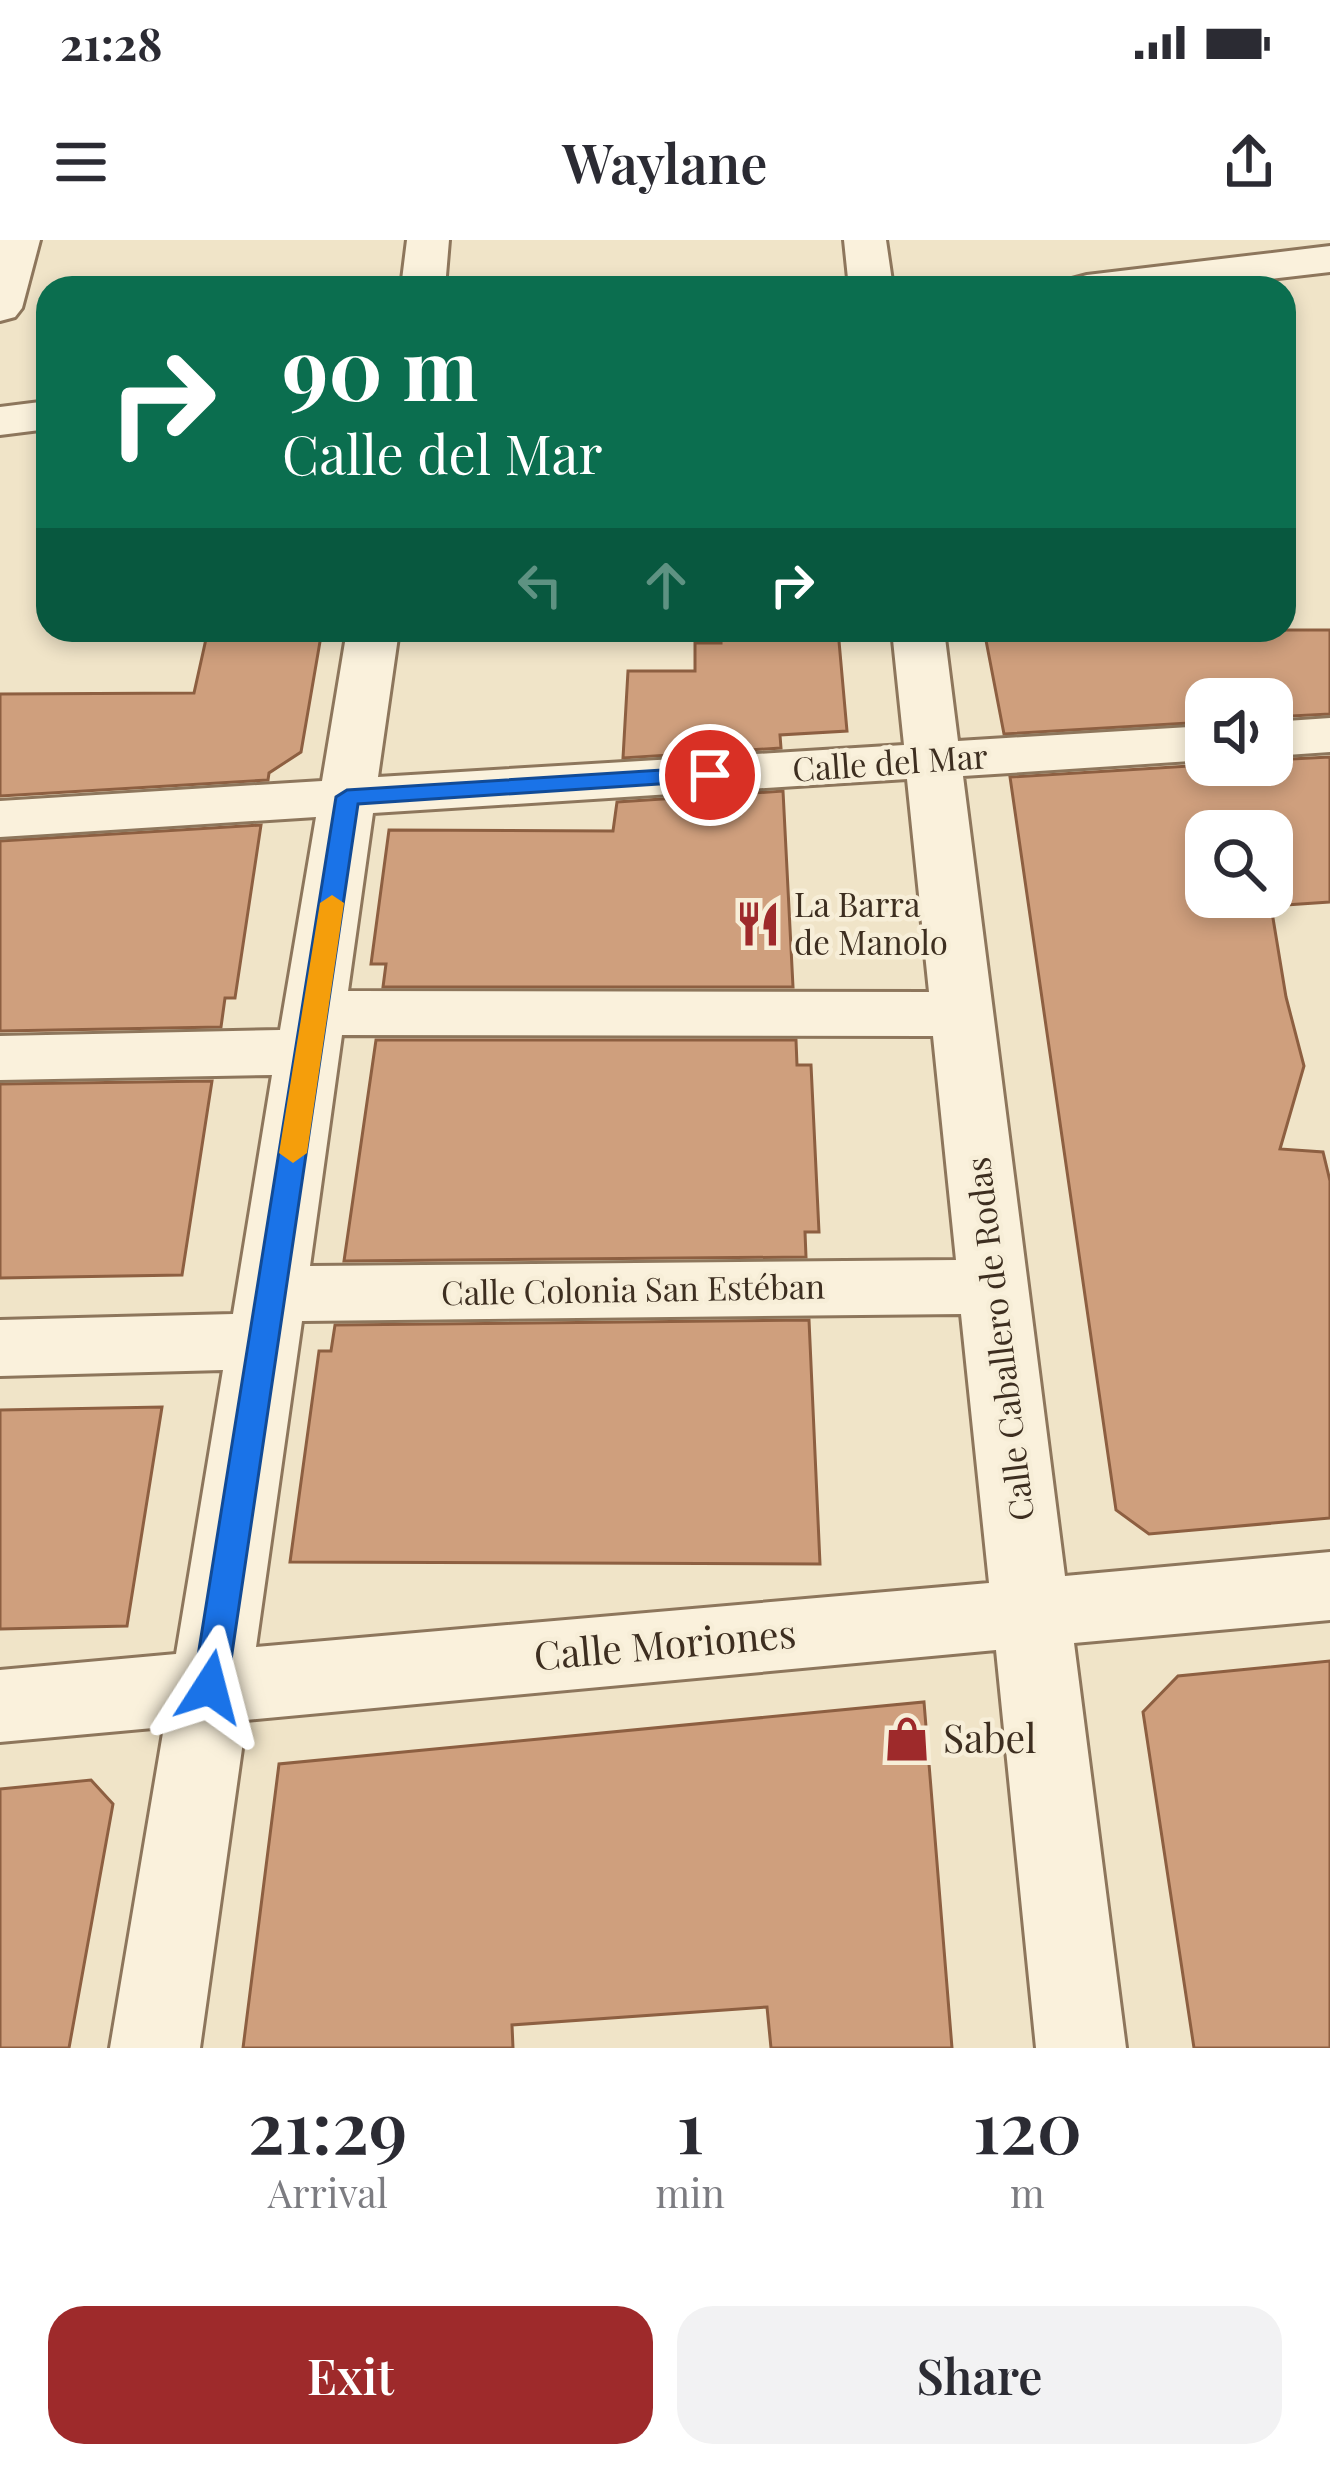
<!DOCTYPE html>
<meta charset="utf-8">
<style>
body{margin:0;font-family:"Playfair Display",serif;background:#f2f2f3;color:#2b2b33;height:100vh;display:flex;flex-direction:column;font-size:45px;white-space:nowrap}
*{box-sizing:border-box;margin:0}
p{font-size:39px;color:#7c7c81}
.icon{flex:none;width:66px;height:66px;fill:none;stroke:currentColor;stroke-width:2;stroke-linecap:round;stroke-linejoin:round}
.map{position:relative;height:1808px;overflow:hidden}
.panel{display:flex;flex-direction:column;background:#fff;flex:1}
.panel>*{flex:none}
.guide{position:absolute;left:36px;top:36px;width:1260px;height:366px;border-radius:36px;box-shadow:0 6px 18px #0003;background:#0b6e4f;color:#fff;overflow:hidden}
.fabs{position:absolute;left:1185px;top:438px;display:grid;gap:24px}
.fabs a{display:grid;place-items:center;width:108px;height:108px;border-radius:24px;background:#fff;box-shadow:0 6px 18px #0003;font-size:60px}
.pin{position:absolute;display:grid;place-items:center;width:102px;height:102px;color:#fff;margin:-51px;border:6px solid #fff;border-radius:50%;box-shadow:0 3px 12px #0007}
.me{position:absolute;width:132px;margin:-66px;rotate:9deg;stroke-linejoin:round;filter:drop-shadow(0 0 9px #0008)}
.turn{display:flex;align-items:center;gap:42px;height:252px;padding:0 48px;font-size:54px}
.turn .icon{width:156px;height:156px;stroke-width:2.5}
.turn b{display:block;font-size:84px;line-height:102px}
.lanes{display:flex;align-items:center;height:114px;padding:0 48px;background:#0003;justify-content:center;gap:60px;direction:ltr}
.lanes .off{opacity:.35}
.eta{display:flex;justify-content:space-evenly;align-items:center;height:204px;text-align:center}
.eta b{font-size:72px;font-weight:600;line-height:84px}
.primary-button{display:flex;gap:24px;margin-top:auto;padding:24px 48px}
.primary-button a{flex:1;height:138px;border-radius:36px;background:#9e2a2b;color:#fff;font-size:48px;font-weight:600;line-height:138px;text-align:center}
.primary-button a+a{background:#f2f2f3;color:#2b2b33}
.status{display:flex;justify-content:space-between;align-items:center;height:84px;padding:0 60px;background:#fff;direction:ltr}
.status svg{height:33px;fill:currentColor}
header{display:flex;justify-content:space-between;align-items:center;height:156px;padding:0 48px;background:#fff;font-size:54px;font-weight:600}
.map>svg:first-child{display:block}
.building{fill:#cf9f7d;stroke:#8d5f41;stroke-width:3;fill-rule:evenodd}
.lines{fill:none;stroke-linecap:round;stroke-linejoin:round}
.minor-casing{stroke:#8d765c;stroke-width:6}
.tertiary-casing{stroke:#8d765c;stroke-width:6}
.minor{fill:#faf1dc;fill-rule:evenodd}
.tertiary{fill:#faf1dc;fill-rule:evenodd}
.route{fill:#1a73e8;stroke:#114b97;stroke-width:3}
.slow{fill:#f59e0b}
.labels{text-anchor:middle;stroke-width:9;stroke-linejoin:round;paint-order:stroke}
.street-label{font-size:33px;fill:#3d2e20;stroke:#f7eed8}
.poi-label{font-size:33px;fill:#3d2e20;stroke:#f7eed8;text-anchor:start}
.near-street-label{font-size:39px;fill:#3d2e20;stroke:#f7eed8}
.near-poi-label{font-size:39px;fill:#3d2e20;stroke:#f7eed8;text-anchor:start}
</style>
<div class="status"><b>21:28</b><svg viewBox="0 0 49 12"><path d="M0 12V9h3v3zM5 12V6h3v6zM10 12V3h3v9zM15 12V0h3v12zM26 1h20v11H26zM47 4h2v5h-2z"/></svg></div>
<header><svg class="icon" aria-label="menu" viewBox="0 0 24 24"><path d="M4 6h16M4 12h16M4 18h16"/></svg>Waylane<svg class="icon" aria-label="share" viewBox="0 0 24 24"><path d="M12 15V3M7 8l5-5 5 5M5 13v7h14v-7"/></svg></header>
<div class="map">
<svg width="1330" height="1808" viewBox="0 0 1330 1808">
<rect width="100%" height="100%" fill="#f0e4c8"/>
<path class="building" d="M208,390H322L301,512L269,533L268,540L0,556V454L194,453Z
M721,390H838L847,491L780,495L781,508L623,518L628,431H695V403H721Z
M984,390H1330V474L1272,477V459H1206V482L1004,494Z
M1330,517V662L1271,666L1286,757L1304,826L1280,909L1323,912L1330,941V1278L1149,1294L1116,1270L1010,537L1206,525H1272V520ZM1206,591H1272V657H1206Z
M783,551L793,747H383L386,724H371L389,590L613,591L617,562Z
M261,585L235,758H225L221,787L0,791V601Z
M376,800H796L797,825H811L819,992H805L806,1017L344,1021Z
M212,841L182,1035L0,1038V844Z
M809,1080L820,1324L290,1322L319,1111H331L335,1085Z
M162,1167L127,1386L0,1389V1170Z
M1330,1421V1808H1194L1143,1472L1178,1436Z
M924,1462L952,1808H771L767,1767L512,1785L513,1808H243L279,1524Z
M91,1540L113,1564L69,1808H0V1549Z"/>
<g class="lines">
<g class="minor-casing">
<path id="minor" d="M407,0H449L445,48H401Z
M844,0H886L893,48H849Z
M1330,6V32L1194,48H1065L1072,39L1087,35Z
M48,161V189L0,195V167Z
M347,390H399L378,537L904,505L892,390H944L958,501L1206,486V520L963,536L1065,1336L1330,1312V1380L1074,1403L1126,1808H1036L996,1410L246,1480L200,1808H110L164,1487L0,1502V1430L176,1414L223,1130L0,1136V1080L233,1074L272,835L0,840V796L280,790L316,577L0,597V561L322,541ZM907,539L929,752L348,751L373,573ZM342,795L933,796L956,1020L310,1026ZM961,1074L989,1343L256,1407L302,1081Z
M1330,478V512L1272,516V482Z"/>
</g>
<g class="tertiary-casing">
<path id="tertiary" d="M0,0H40L22,68L15,77L0,81Z"/>
</g>
<use href="#minor" class="minor"/>
<use href="#tertiary" class="tertiary"/>
</g>
<path class="route" d="M710,527L718,529V540L358,564L227,1447L222,1458L210,1462L198,1458L193,1447L336,557L347,550Z"/>
<path class="slow" d="M332,655L344,663L307,913L293,923L279,913L320,663Z"/>
<defs>
<g id="restaurant-bare" transform="scale(3.6)"><path d="M-5-6h1v4h1v-4h1v4h1v-4h1v5L-1.5 .5V6h-2V.5L-5-1ZM5-6V6H3V1.5H1.5Q1.5-4 5-6Z" fill="#9e2a2b" stroke="#f7eed8" stroke-width="2.5" paint-order="stroke"/></g>
<g id="shop-bare" transform="scale(3.6)"><path d="M-5-2.5h2.3a2.7 3.5 0 0 1 5.4 0H5L5.5 6h-11ZM-1.5-2.5h3a1.5 2.3 0 0 0-3 0Z" fill="#9e2a2b" stroke="#f7eed8" stroke-width="2.5" paint-order="stroke"/></g>
</defs>
<g fill-rule="evenodd">
<use href="#restaurant-bare" x="758" y="684"/>
<use href="#shop-bare" x="907" y="1499"/>
</g>
<g class="labels">
<g class="street-label">
<text transform="translate(890 523) rotate(-4)" y="12">Calle del Mar</text>
<text transform="translate(633 1050) rotate(-1)" y="12">Calle Colonia San Estéban</text>
<text transform="translate(1000 1099) rotate(-97)" y="12">Calle Caballero de Rodas</text>
</g>
<g class="poi-label">
<text x="794" y="677">La Barra<tspan x="794" dy="38">de Manolo</tspan></text>
</g>
<g class="near-street-label">
<text transform="translate(665 1405) rotate(-5)" y="14">Calle Moriones</text>
</g>
<g class="near-poi-label">
<text x="943" y="1513">Sabel</text>
</g>
</g>
</svg>
<div class="fabs">
<a><svg class="icon" aria-label="sound" viewBox="0 0 24 24"><path d="M4 9h4l5-4v14l-5-4H4zM17 9q2 3 0 6"/></svg></a>
<a><svg class="icon" aria-label="search" viewBox="0 0 24 24"><circle cx="10" cy="10" r="6"/><path d="M15 15l6 6"/></svg></a>
</div>
<div class="pin" style="left:710px;top:535px;background:#d93025"><svg class="icon" aria-label="arrive" viewBox="0 0 24 24"><path d="M6 21V4h12l-3 4 3 4H6"/></svg></div>
<svg class="me" style="left:210px;top:1447px" viewBox="-20 -20 40 40"><path d="M0-17L14 15 0 8-14 15z" fill="#1a73e8" stroke="#fff" stroke-width="4"/></svg>
<div class="guide">
<div class="turn"><svg class="icon" aria-label="right" viewBox="0 0 24 24"><path d="M7 20v-9h11M14 6l5 5-5 5"/></svg><div><b>90 m</b>Calle del Mar</div></div>
<div class="lanes"><svg class="icon off" aria-label="left" viewBox="0 0 24 24"><path d="M17 20v-9H6M10 6l-5 5 5 5"/></svg><svg class="icon off" aria-label="ahead" viewBox="0 0 24 24"><path d="M12 20V5M6 11l6-6 6 6"/></svg><svg class="icon" aria-label="right" viewBox="0 0 24 24"><path d="M7 20v-9h11M14 6l5 5-5 5"/></svg></div>
</div>
</div>
<section class="panel">
<div class="eta">
<div><b>21:29</b><p>Arrival</p></div>
<div><b>1</b><p>min</p></div>
<div><b>120</b><p>m</p></div>
</div>
<div class="primary-button"><a>Exit</a><a>Share</a></div>
</section>
